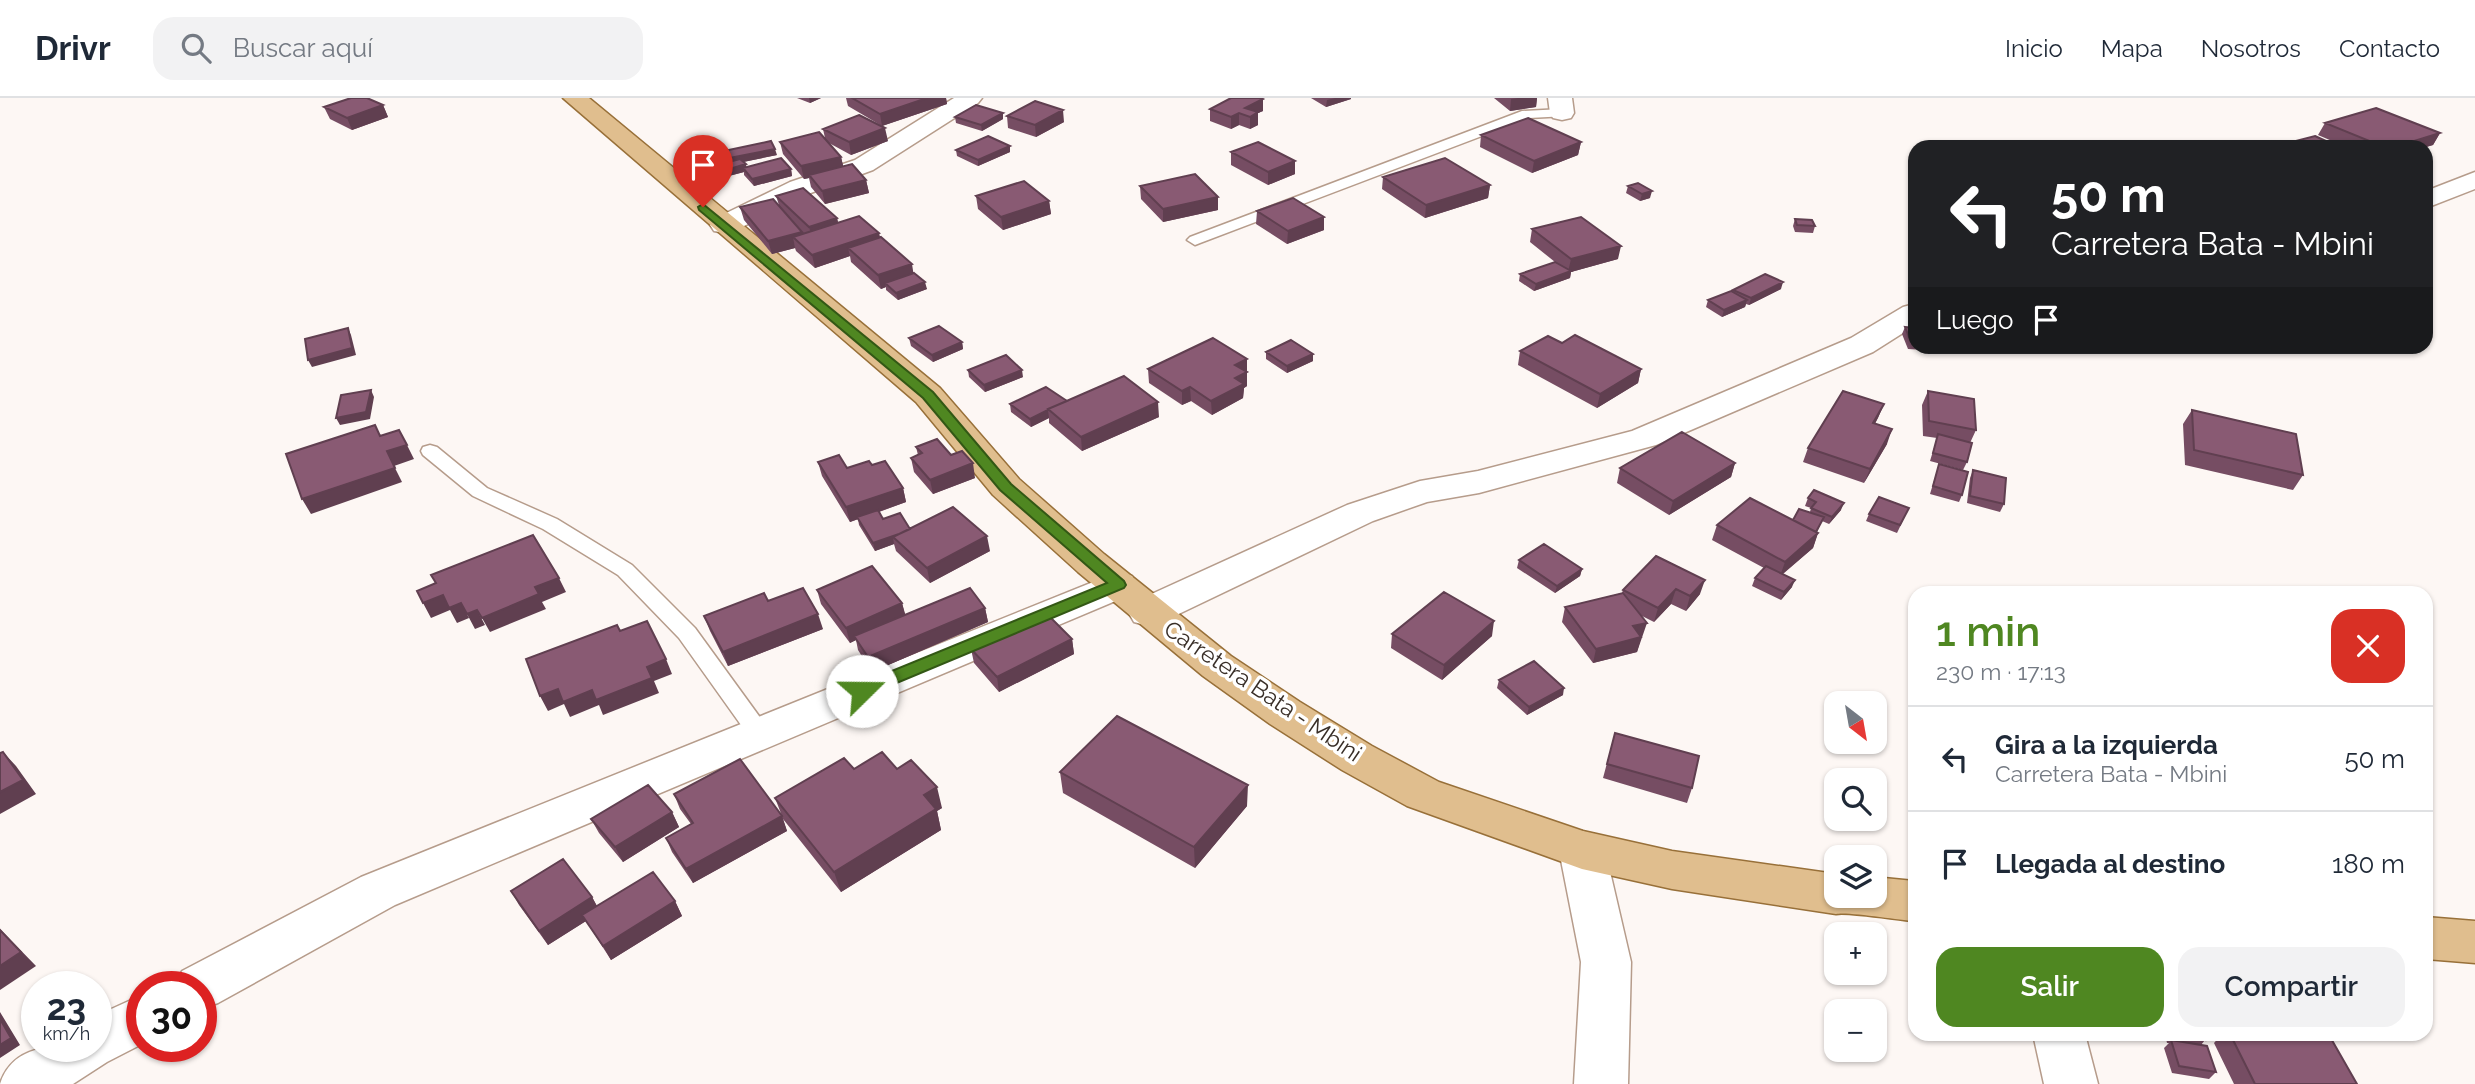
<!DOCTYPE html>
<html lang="es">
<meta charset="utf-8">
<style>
body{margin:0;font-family:Raleway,sans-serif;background:#f2f2f3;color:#1f2937;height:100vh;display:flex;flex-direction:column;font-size:26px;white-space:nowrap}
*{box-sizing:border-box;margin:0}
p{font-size:23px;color:#747a83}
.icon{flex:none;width:38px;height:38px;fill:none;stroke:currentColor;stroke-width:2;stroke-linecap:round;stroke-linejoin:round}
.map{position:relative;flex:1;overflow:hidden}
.panel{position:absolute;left:1908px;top:488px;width:525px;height:455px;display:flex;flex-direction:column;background:#fff;border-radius:21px;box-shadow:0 2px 5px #0004}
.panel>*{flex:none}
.banner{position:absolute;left:1908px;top:42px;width:525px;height:214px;border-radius:21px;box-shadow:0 2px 5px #0004;background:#202124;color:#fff;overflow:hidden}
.needle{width:46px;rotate:149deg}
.buttons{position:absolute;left:1824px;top:593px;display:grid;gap:14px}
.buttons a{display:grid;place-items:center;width:63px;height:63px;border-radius:14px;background:#fff;box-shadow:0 2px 5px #0004;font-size:35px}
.speed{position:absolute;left:21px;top:873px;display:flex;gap:14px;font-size:35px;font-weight:700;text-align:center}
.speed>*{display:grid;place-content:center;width:91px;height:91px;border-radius:50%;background:#fff;box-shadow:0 2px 5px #0004;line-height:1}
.speed small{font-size:18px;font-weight:400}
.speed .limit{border:10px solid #d22;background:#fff;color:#111}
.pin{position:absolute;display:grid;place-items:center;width:60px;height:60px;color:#fff;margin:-72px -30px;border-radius:50% 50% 50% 0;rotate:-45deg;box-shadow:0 0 7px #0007}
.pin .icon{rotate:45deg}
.me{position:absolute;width:77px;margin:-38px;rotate:68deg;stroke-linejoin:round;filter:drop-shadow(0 0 5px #0008)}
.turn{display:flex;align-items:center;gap:24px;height:147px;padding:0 28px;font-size:32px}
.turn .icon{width:91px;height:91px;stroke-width:2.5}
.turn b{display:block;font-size:49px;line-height:60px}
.then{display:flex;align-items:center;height:66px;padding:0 28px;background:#0003;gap:14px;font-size:26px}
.round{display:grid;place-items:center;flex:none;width:74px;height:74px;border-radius:21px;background:#f2f2f3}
.summary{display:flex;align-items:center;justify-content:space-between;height:119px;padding:0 28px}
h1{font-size:42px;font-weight:600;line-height:52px;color:#4f8721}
.primary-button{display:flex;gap:14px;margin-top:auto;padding:14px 28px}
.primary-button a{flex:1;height:80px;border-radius:21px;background:#4f8721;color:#fff;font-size:28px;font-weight:600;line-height:80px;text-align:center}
.primary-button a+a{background:#f2f2f3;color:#1f2937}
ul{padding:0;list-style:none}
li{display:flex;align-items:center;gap:21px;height:105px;padding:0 28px;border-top:2px solid #e0e1e3}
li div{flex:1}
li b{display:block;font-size:26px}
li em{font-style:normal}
header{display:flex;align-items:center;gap:42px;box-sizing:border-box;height:98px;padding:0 35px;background:#fff;border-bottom:2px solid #e0e1e3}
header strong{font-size:33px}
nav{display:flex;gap:38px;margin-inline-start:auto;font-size:24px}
.search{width:490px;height:63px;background:#f2f2f3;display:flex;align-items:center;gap:18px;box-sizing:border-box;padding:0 24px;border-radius:21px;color:#747a83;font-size:26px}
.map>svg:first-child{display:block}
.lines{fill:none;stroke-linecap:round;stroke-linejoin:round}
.lane-casing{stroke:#b69c8b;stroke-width:3}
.street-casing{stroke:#b69c8b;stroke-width:3}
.primary-casing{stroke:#987039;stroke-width:3}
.lane{fill:#fff;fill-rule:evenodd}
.street{fill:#fff;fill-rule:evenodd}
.primary{fill:#e0be8e;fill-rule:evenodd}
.wall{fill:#764d63}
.shaded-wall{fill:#603f50}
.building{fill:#895a73;stroke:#603f50;stroke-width:2}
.route{fill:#4f8721;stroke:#335815;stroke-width:2}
.labels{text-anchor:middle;stroke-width:7;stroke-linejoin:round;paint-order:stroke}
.street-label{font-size:23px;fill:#392f28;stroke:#fff}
</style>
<header>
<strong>Drivr</strong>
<div class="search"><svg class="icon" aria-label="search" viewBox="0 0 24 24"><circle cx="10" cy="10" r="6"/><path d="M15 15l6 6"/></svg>Buscar aquí</div>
<nav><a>Inicio</a><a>Mapa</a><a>Nosotros</a><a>Contacto</a></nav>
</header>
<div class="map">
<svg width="2475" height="986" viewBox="0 0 2475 986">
<rect width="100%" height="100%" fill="#fdf7f4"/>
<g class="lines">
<g class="lane-casing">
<path id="lane" d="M1562,11L1567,12V18L1529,20L1200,145L1195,147L1187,142L1190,139L1522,13Z
M430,347L437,349L487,390L557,421L632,467L695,530L767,629L771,635L767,641L759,644L751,641L679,540L618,477L543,431L473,398L423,357L421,353L423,349Z"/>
</g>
<g class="street-casing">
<path id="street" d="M954,0H982L978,5L873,72L808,96L734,133L724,135L714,133L710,127L714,121L790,84L855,62Z
M1548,0H1572L1574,15L1571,20L1562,22L1553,20L1550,15Z
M2475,74V91L2426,110V93Z
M1914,206V228L1873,254L1656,347L1479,395L1427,404L1373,423L1162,524L1148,528L1134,524L1128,514L1134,504L1347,407L1420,383L1478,373L1632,333L1851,240L1903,209Z
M1118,474L1132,478L1137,487L1132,496L395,807L218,905L201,911V889H175L182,873L361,779Z
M1582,733L1598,739L1605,752L1631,864L1628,986H1574L1581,864L1559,752L1566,739Z
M142,897V946L107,964L73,986H0C14,943 60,948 96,948V918Z
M2033,936H2085L2098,986H2044Z"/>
</g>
<g class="primary-casing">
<path id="primary" d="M563,0H589L940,290L1019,381L1104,456L1231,558L1300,604L1372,648L1439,684L1583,733L1672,753L1836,776V798H1874V779L1914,783V823C1899,822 1845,813 1836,816L1672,791L1582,771L1407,708L1342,672L1270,626L1203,578L1078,474L993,397L916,304Z
M2426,819L2475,823V865L2426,861Z"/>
</g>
<use href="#lane" class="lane"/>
<use href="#street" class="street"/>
<use href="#primary" class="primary"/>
</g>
<path class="wall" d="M797,0H821L810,5Z
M846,0H946L947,6L882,28L848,8Z
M1311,0H1351V1L1326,9Z
M1494,0H1537L1536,9L1510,13Z
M383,7L388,19L352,32L330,21L324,9Z
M1210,11L1263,13L1258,15V27L1250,31L1239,27L1231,31L1210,23Z
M1007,18L1064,24L1036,39L1008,30Z
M955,19L1003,21L982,33L956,25Z
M2325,25L2440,35L2433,47L2426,49H2346L2318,37Z
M823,31L888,43L851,57L829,45L841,59L843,68L866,82L869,95L825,106L811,89L809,80L804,81L783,56L780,44L825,40Z
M1481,37L1581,44L1578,57L1532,75L1480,49Z
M1010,48V54L978,68L957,58L956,52Z
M1231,54L1295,76L1268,87L1231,67Z
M710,56L777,57L743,64L746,69L791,71L792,78L754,88L744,77V74L725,79L719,74L718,69H716Z
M1383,79L1490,87L1488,100L1425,120L1382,91Z
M1140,88L1218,112L1163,124L1141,101Z
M1628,88L1650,100L1640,103L1626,95Z
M776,98L837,120L838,125L879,135L880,140L914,175L927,191L898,202L886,192V189L881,191L851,164L850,158L815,170L796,153L795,150L772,156L744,122L740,109L779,107Z
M976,98L1049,103L1051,116L1003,132L978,111Z
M1257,113L1324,132L1287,146L1256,126Z
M1795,121L1815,128L1813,135L1795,134L1793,128Z
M1532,131L1618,161L1571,174L1570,180L1534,193L1519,183L1520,176L1555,164L1530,144Z
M1781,191L1749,207L1746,206L1745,209L1722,219L1706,209L1708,202L1733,194V192Z
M1905,229L1914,230V248H1944L1942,253L1908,251L1902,236Z
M909,240L962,244L963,251L933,264L911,248Z
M1562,245L1641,271L1638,285L1597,310L1518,267L1520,253Z
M1266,254L1313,263L1287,275L1266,261Z
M1247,261V288L1244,290L1243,300L1212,317L1191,303L1182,307L1149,285L1148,271Z
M968,272L1023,279L985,294L969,279Z
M1928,293L1976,332L1970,345L1967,364L1963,372L1930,363L1937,340L1923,338L1922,307Z
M1067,303L1159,319L1082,353L1049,325V320L1031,329L1011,314L1010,306Z
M1884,306L1875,326L1887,346L1864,385L1803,364L1808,350Z
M2192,312L2303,377L2293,392L2185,367L2183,326Z
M916,349L951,357L975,380L933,396L914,374L911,360L918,357Z
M818,364L847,370L872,367L903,390L906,404L879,414L883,421L910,431L990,453L930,485L896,453L894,446L875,453L859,427L858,421L850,424L822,378Z
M1735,365L1731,379L1669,417L1617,385L1620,370Z
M1939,366L1962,397L1959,404L1930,396Z
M1973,372L2004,406L2000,414L1967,405L1970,380Z
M1808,400L1841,412L1829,426L1822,423L1817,434L1818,435L1813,450L1783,476L1792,489L1781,502L1752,488L1755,480L1764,470L1712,442L1717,427L1793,422L1810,414L1811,410L1805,408Z
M1909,410L1897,435L1866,423L1869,416Z
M1656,458L1700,496L1686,513L1671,506L1654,524L1640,517L1642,540H1641L1637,554L1593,565L1562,524L1565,509L1622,495L1623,492Z
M1519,462L1582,471L1580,478L1555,495L1517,470Z
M817,492L902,505L905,517L985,510L988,524L872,574L858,552L856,542L850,545L821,506Z
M768,503L823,531L728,568L710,533L704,518Z
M1392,536L1492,538L1442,582L1391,550Z
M1072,541L1074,556L999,594L974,565L971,551Z
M1499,582L1563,597L1527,617L1497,590Z
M1615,635L1692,690L1687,705L1603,680Z
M854,671H897L942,710L937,713L941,732L841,794L783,721L787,733L693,785L672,754L666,740L691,726L680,711L674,696L782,718L775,700Z
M1060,674L1247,708L1195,770L1063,695Z
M672,714L679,729L623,764L599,735L591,721Z
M511,793L592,799L597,808L675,803L682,818L611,862L586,823L548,847L519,807Z
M2165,936H2203L2205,942L2201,947L2216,974L2209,981L2172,975L2164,950L2169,945H2167Z
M2222,936H2314L2357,986H2234L2214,945Z
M2383,936H2401L2398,939Z"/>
<path class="shaded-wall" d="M809,0H821L810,5Z
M927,0H946L947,6L882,28L880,16Z
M1335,0H1351V1L1326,9L1327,2Z
M1518,0H1537L1536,9L1510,13L1511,1Z
M1263,1V13L1258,15V27L1250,31V19L1245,10Z
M383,7L388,19L352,32L347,20Z
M1063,12L1064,24L1036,39L1035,27Z
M1003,15V21L982,33L981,27Z
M1239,15V27L1231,31V19Z
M885,30L888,43L851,57L849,44Z
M2440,35L2433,47L2426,49H2395Z
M1581,44L1578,57L1532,75L1534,63Z
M1010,48V54L978,68V62Z
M775,51L777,57L719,69L717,67L718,69H716L714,63Z
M841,59L844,71L809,77V80L804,81L801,68Z
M1295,63V76L1268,87V74Z
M746,66L747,73L743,70L744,74L725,79L723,73Z
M791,71L792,78L754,88L752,81Z
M866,82L869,95L825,106L822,93Z
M1490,87L1488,100L1425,120L1426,107Z
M1652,93L1650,100L1640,103L1642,96Z
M1218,99V112L1163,124V111Z
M1049,103L1051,116L1003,132L1001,119Z
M1324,119V132L1287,146L1288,133Z
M837,120L840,133L813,142L809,129Z
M802,134L805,147L793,139L795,150L772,156L768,143Z
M879,135L881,148L848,150L850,158L815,170L812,157Z
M1621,148L1618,161L1571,174L1570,180L1534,193L1536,186L1568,174L1571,161Z
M912,166L914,179L885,185L886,189L881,191L878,177Z
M925,184L927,191L898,202L896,195Z
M1783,184L1781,191L1749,207L1751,200Z
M1747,202L1745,209L1722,219L1724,212Z
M348,230L351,237L356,257L312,269L308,262Z
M962,244L963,251L933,264L932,257Z
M1313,256V263L1287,275V268Z
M1247,261V288L1244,290L1243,300L1212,317L1211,303L1235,267Z
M1641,271L1638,285L1597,310L1600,296Z
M1022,272L1023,279L985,294L984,287Z
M1190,289L1191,303L1182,307V293Z
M371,292L374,299L370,321L340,327L336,320Z
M1158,304L1159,319L1082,353L1081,339Z
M1884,306L1878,320L1867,339L1873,325Z
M1048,312L1049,320L1031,329L1030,321Z
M1892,331L1887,346L1864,385L1870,371Z
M407,347L414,361L394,368L402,384L311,416L302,401L387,353Z
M973,365L975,380L933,396L930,382Z
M1735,365L1731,379L1669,417L1673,403Z
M903,390L906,404L850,424L846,409Z
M1844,405L1841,412L1829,426L1832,419Z
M1824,419L1814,439L1818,435L1813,450L1780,478L1785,464L1815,434Z
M910,432L893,439L894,446L875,453L873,445Z
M987,438L990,453L930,485L927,470Z
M1582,471L1580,478L1555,495L1557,488Z
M559,480L566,494L542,504L546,511L490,534L482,520L535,489Z
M1705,482L1700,496L1686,513L1690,498Z
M1795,482L1792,489L1781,502L1784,494Z
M1676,491L1671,506L1654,524L1658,510Z
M443,497L461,505L469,520L457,525L450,512L431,520L423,505Z
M902,505L906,519L854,538L856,542L850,545L846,530Z
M985,510L988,524L872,574L868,559Z
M477,512L485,527L475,531L467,516Z
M818,516L823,531L728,568L723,554Z
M1494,523L1492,538L1442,582L1444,567Z
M1647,525L1637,554L1593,565L1596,551L1633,528Z
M1072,541L1074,556L999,594L997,579Z
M666,561L672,576L654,583L659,595L603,617L599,607L570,619L564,606L548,613L540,598L558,591L647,569Z
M1564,590L1563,597L1527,617L1529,609Z
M3,654L16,668L36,696L0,716V694Z
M1248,687L1247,708L1195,770L1194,749Z
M937,689L942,710L937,713L941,732L841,794L834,774L924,697Z
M672,714L679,729L623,764L615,749Z
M782,718L787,733L693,785L686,771Z
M592,799L600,814L582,817L586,823L548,847L539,833Z
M675,803L682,818L611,862L603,848Z
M0,831L36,868L0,892Z
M0,914L20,947L0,960Z"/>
<path class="building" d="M351,0H367L383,7L347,20L324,9Z
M852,0H927L880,16Z
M1231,0H1261L1263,1L1245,10L1258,14L1250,19L1239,15L1231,19L1210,11Z
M1035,3L1063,12L1035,27L1007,18Z
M976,7L1003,15L981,27L955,19Z
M2376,10L2440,35L2395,49H2384L2325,25Z
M859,17L885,30L849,44L823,31Z
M1528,20L1581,44L1534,63L1481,37Z
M819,34L841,59L801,68L780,44Z
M988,38L1010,48L978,62L956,52Z
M2315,38L2339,49H2292L2284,46Z
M771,43L775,51L714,63L710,56Z
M1258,44L1295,63L1268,74L1231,54Z
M781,60L791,71L752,81L743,70Z
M1445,60L1490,87L1426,107L1383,79Z
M740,61L746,66L723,73L717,67Z
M852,66L866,82L822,93L809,77Z
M1195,76L1218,99L1163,111L1140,88Z
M1024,83L1049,103L1001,119L976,98Z
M1638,85L1652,93L1642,96L1628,88Z
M803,90L837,120L809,129L776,98Z
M1293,100L1324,119L1288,133L1257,113Z
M773,101L802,134L768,143L740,109Z
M859,118L879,135L812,157L793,139Z
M1581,119L1621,148L1571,161L1532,131Z
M1795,121L1812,122L1815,128L1797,127Z
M881,139L912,166L878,177L848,150Z
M1555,164L1571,173L1536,186L1520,176Z
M914,175L925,184L896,195L885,185Z
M1765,176L1783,184L1751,200L1733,192Z
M1731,193L1747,202L1724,212L1708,202Z
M939,228L962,244L932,257L909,240Z
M1905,229L1914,230V244H1911Z
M348,230L352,250L308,262L305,241Z
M1575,237L1641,271L1600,296L1520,253L1548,238L1562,245Z
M1213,240L1247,261L1235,267L1247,274L1235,280L1244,286L1211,303L1190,289L1182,293L1148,271Z
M1291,242L1313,256L1287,268L1266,254Z
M1006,257L1022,272L984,287L968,272Z
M1124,278L1158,304L1081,339L1048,311Z
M1046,289L1067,303L1048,311V312L1030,321L1010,306Z
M371,292L366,314L336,320L341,297Z
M1843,293L1884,306L1873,325L1892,331L1870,371L1808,350Z
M1928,293L1974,301L1976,332L1929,323Z
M2192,312L2296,336L2303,377L2194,352Z
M375,327L380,338L399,332L407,347L387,353L395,370L302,401L286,356Z
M1682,334L1735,365L1673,403L1620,370Z
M1938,336L1972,345L1967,364L1933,355Z
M937,341L951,357L962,353L973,365L930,382L911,360L922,355L916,349Z
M839,357L847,370L869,363L872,367L885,363L903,390L846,409L818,364Z
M1939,366L1968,374L1962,397L1933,388Z
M1973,372L2006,380L2004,406L1970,398Z
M1814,392L1844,405L1832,419L1811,410L1816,404L1808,400Z
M1879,399L1909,410L1900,427L1869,416Z
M1750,400L1818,435L1785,464L1717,427Z
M953,409L987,438L927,470L893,439Z
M1799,411L1824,419L1816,434L1793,422Z
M878,412L883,421L900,415L910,431L899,436L873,445L857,419Z
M533,437L559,480L535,489L539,496L482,520L477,512L467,516L461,505L449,510L443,497L423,505L417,493L436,485L431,477Z
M1544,446L1582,471L1557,488L1519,462Z
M1656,458L1705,482L1690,498L1676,491L1658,510L1623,492Z
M872,468L902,505L846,530L817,492Z
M1766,468L1795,482L1784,494L1755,480Z
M803,490L818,516L723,554L704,518L764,495L768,503Z
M970,490L985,510L868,559L854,538Z
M1444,494L1494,523L1444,567L1392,536Z
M1623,495L1647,525L1633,528L1641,539L1596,551L1565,509Z
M1045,514L1072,541L997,579L971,551Z
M647,523L666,561L647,569L652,580L596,602L592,592L563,604L558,591L540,598L526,561L617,527L620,533Z
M1534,563L1564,590L1529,609L1499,582Z
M1117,618L1248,687L1194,749L1060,674Z
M1615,635L1699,658L1692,690L1607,666Z
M3,654L23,682L0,694V655Z
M882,654L897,671L911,662L937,689L924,697L936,711L834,774L775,700L844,660L854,671Z
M740,661L782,718L686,771L666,740L693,725L674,696Z
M648,687L672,714L615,749L591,721Z
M563,761L592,799L539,833L511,793Z
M653,774L675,803L603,848L582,817Z
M0,832L21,854L0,868Z
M0,921L11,940L0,947Z
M2173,936H2203L2205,942L2174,938Z
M2230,936L2329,937L2357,986H2255Z
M2171,942L2207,948L2216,974L2179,968Z"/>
<path class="route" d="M703,106L933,294L1011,386L1124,483L1126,487L1124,490L868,597H855L853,593L855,588L1107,485L1000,392L923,300L699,112L698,109Z"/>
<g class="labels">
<g class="street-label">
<text transform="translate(1263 593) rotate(34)" y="8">Carretera Bata - Mbini</text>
</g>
</g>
</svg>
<div class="buttons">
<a><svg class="needle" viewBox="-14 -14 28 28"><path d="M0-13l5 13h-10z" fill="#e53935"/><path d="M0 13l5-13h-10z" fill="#747a83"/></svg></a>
<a><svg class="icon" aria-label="search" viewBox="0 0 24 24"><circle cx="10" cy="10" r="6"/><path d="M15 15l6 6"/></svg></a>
<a><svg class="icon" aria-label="layers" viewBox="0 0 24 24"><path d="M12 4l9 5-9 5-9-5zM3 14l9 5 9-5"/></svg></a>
<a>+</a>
<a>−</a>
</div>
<div class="speed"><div>23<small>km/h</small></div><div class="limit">30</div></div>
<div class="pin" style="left:703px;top:109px;background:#d93025"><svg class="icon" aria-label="arrive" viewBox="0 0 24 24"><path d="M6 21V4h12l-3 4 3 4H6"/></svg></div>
<svg class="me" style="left:862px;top:593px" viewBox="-20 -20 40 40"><circle r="19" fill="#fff"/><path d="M0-13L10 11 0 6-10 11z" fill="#4f8721"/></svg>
<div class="banner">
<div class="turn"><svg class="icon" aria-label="left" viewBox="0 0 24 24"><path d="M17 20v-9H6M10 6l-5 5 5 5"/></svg><div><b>50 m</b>Carretera Bata - Mbini</div></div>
<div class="then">Luego<svg class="icon" aria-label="arrive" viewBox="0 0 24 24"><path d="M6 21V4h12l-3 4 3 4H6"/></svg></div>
</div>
<section class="panel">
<div class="summary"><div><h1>1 min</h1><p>230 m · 17:13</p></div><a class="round" style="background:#d93025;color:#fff"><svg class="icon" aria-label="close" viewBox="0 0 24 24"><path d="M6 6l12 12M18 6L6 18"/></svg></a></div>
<ul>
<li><svg class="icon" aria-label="left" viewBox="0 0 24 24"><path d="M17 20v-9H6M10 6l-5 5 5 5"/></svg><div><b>Gira a la izquierda</b><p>Carretera Bata - Mbini</p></div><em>50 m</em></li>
<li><svg class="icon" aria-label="arrive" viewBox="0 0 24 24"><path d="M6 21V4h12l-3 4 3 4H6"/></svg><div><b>Llegada al destino</b></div><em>180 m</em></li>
</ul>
<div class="primary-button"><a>Salir</a><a>Compartir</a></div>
</section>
</div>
